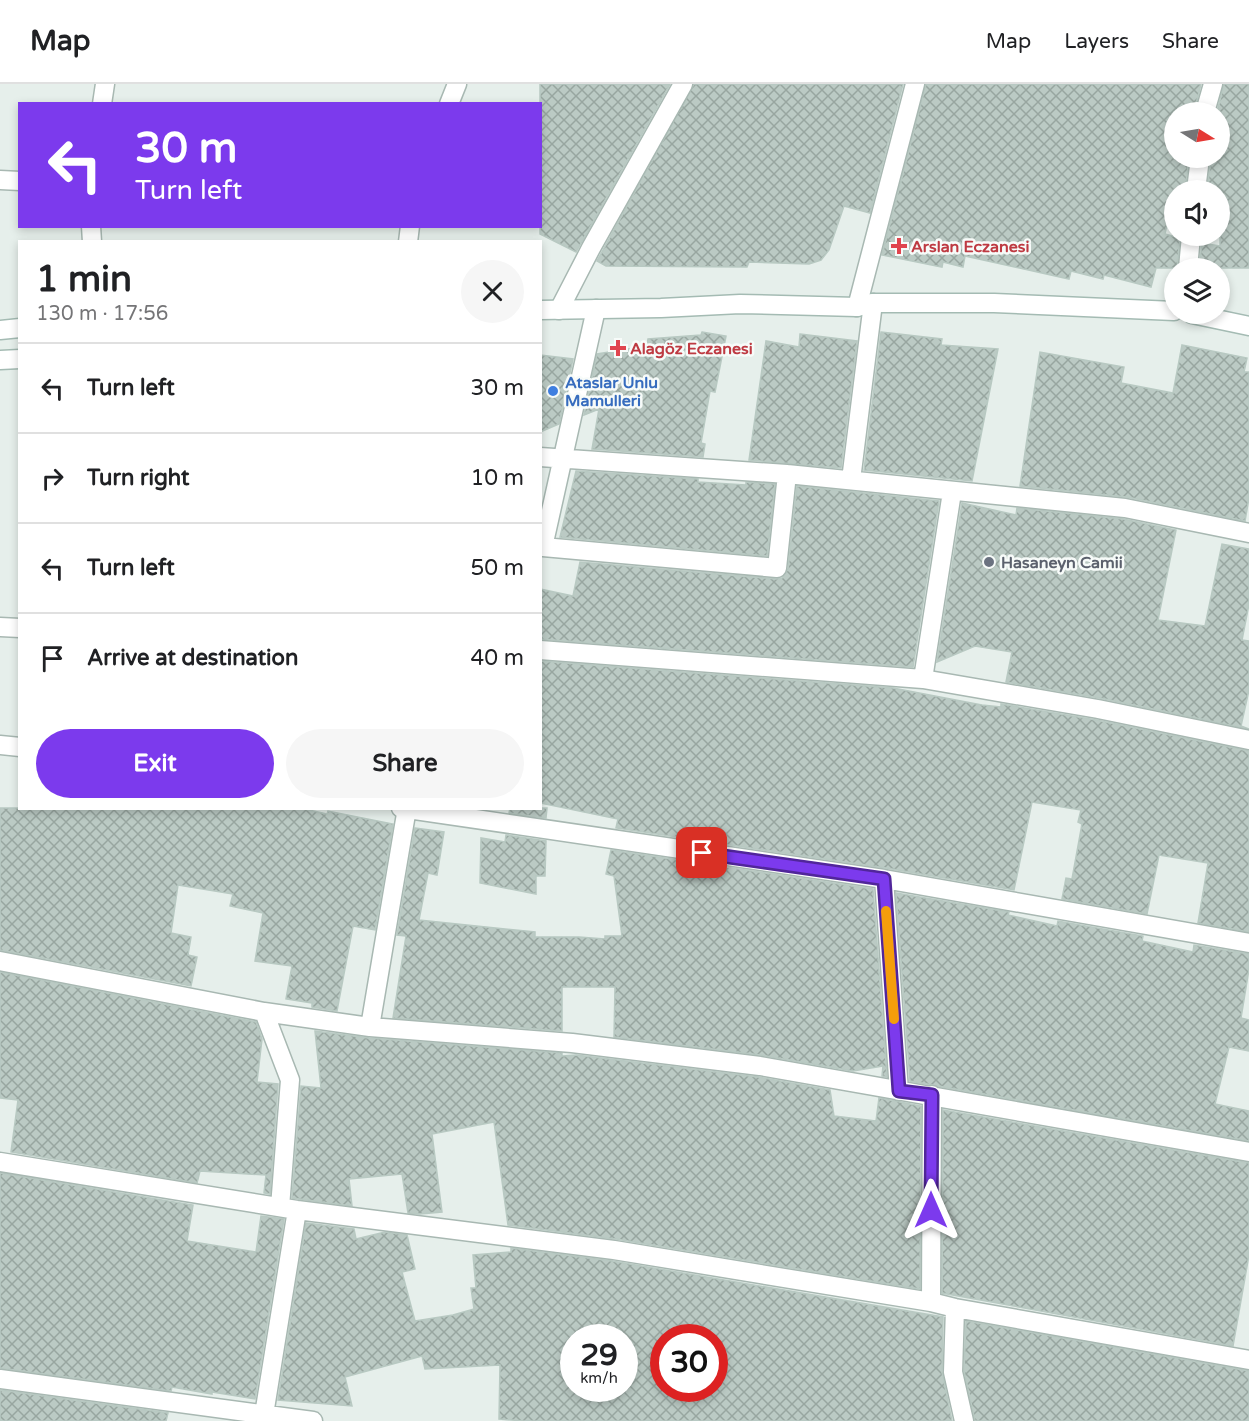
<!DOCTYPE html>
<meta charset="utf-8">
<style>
body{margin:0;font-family:"Varela Round",sans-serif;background:#f6f6f6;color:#202124;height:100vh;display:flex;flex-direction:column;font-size:22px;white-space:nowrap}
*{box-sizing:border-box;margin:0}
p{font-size:20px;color:#757577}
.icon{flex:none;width:33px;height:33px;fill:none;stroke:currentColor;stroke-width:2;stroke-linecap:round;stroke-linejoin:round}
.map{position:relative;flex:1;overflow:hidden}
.details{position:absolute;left:18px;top:156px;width:524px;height:570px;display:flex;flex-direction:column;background:#fff;border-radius:0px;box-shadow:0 3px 9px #0003}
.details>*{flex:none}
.banner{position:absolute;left:18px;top:18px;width:524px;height:126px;border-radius:0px;box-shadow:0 3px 9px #0003;background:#7c3aed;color:#fff;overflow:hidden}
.needle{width:39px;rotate:101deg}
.controls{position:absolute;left:1164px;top:18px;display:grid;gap:12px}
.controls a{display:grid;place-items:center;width:66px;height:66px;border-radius:50%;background:#fff;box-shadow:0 3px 9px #0003;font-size:30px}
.speed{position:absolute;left:560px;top:1240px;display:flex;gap:12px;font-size:30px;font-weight:700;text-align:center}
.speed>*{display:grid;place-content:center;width:78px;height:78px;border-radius:50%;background:#fff;box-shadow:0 3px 9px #0003;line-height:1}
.speed small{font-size:15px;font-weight:400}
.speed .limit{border:9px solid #d22;background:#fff;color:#111}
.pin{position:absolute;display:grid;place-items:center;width:51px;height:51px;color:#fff;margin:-26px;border-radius:12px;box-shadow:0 3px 9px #0006}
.me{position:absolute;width:66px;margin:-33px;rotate:0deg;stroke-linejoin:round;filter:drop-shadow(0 0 4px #0008)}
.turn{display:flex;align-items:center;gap:21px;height:126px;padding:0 18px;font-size:27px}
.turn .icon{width:78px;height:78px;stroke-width:2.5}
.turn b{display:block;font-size:42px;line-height:51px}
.round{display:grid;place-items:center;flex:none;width:63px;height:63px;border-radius:32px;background:#f6f6f6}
.summary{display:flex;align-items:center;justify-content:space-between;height:102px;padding:0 18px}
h1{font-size:36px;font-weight:800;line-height:45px}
.primary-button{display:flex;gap:12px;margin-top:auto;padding:12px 18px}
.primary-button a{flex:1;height:69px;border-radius:36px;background:#7c3aed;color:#fff;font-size:24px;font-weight:800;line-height:69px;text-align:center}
.primary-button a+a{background:#f6f6f6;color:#202124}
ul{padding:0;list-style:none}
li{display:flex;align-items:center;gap:18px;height:90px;padding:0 18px;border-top:2px solid #e0e0e0}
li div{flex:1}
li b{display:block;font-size:22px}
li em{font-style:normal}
header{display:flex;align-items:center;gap:36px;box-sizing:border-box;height:84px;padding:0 30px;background:#fff;border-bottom:2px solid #e0e0e0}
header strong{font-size:28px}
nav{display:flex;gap:33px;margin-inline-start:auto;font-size:21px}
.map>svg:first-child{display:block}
.building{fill:url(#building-cross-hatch);stroke:#b8c9c2;stroke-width:1.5;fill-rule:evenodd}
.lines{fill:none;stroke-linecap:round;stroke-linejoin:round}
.street-casing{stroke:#a8b8b2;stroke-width:21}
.secondary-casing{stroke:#a4bbb3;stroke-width:21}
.street{stroke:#fff;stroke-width:18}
.secondary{stroke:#fff;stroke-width:18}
.route-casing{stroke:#51269a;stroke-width:15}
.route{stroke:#7c3aed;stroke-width:10}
.slow{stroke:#f59e0b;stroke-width:10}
.health-dot{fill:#e0444e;stroke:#f7fbf9;stroke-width:2}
.shop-dot{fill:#3f7fe0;stroke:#f7fbf9;stroke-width:2}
.worship-dot{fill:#6b7280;stroke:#f7fbf9;stroke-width:2}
.labels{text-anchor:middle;stroke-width:5;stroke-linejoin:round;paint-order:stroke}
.health-label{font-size:16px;font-weight:bold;fill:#be3a42;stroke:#f7fbf9;text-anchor:start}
.shop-label{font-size:16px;font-weight:bold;fill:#366cbe;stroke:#f7fbf9;text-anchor:start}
.worship-label{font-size:16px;font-weight:bold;fill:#5b616d;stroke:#f7fbf9;text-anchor:start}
</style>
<header>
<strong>Map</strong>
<nav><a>Map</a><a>Layers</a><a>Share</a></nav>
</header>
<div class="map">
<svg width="1249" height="1337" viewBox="0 0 1249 1337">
<defs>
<pattern id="building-cross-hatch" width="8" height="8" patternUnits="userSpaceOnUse" patternTransform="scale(1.5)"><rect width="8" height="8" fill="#bbcac4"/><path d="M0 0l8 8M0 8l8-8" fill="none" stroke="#98a6a0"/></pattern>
</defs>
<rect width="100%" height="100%" fill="#e6efeb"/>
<path class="building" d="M540,0H670L576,168L540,150Z
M694,0H903L870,129L844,122L829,166L821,176L809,180L749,178L747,183L606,182L597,177Z
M926,0H1201L1194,28H1174V74H1189L1185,106H1174L1165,150L1180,154L1177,184H1156L1151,203L1104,191L1103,195L1071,187L1069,195L965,172L963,183L943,178L942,183L882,171Z
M1224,0H1249V184H1199L1202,159L1220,162V106H1207L1211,74H1220V28H1217Z
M702,248L726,252L715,308L710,307L701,359L705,360L703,373L592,365L599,325L584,331L597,270L647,262L648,255L701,251Z
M881,248L942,255L941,261L998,265L972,397L864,386Z
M800,250L857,257L841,384L749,376L766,257L799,263Z
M1182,261L1247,274L1244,288H1249V414L1245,437L1127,413L1020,402L1040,268L1124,283L1121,299L1173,309Z
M540,271L573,275L559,340L540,348Z
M576,387L698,395V398L746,401V398L775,400L767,472L560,453Z
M797,402L939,417L913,583L540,555V505L573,512L580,478L776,495L782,494L788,485Z
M962,419L1016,431L1017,424L1123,435L1176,446L1158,536L1205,542L1222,460L1249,465V520L1242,556L1249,557V606L1241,642L1249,645L1100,614L1006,598L1012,568L975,562L937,578Z
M540,577L893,604L982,621L1001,623V620L1096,636L1249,667V848L1198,839L1208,779L1159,771L1147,830L1062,815L1066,794L1072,795L1082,740L1078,738L1081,726L1032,718L1014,806L886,784L616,744L618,735L540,719Z
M0,724H300L327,730L328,727L393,740L375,846L353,842L337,927L312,923V919L286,915L292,882L255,877L263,829L230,822L233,810L178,801L171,849L191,853L188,871L197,873L191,902L0,866Z
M510,724H547L546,734L509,729Z
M415,744L444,748L437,791L428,789L419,836L535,848V853H579L605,855V852H622L614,792L606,790L611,766L873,805L887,993L882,992L883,982L853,987L761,971L614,953L615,903H562V947L393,934L406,852L397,851Z
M506,751L546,757L545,792H536V810L480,799L481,754L505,758Z
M896,809L1009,828L1008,831L1057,842L1058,837L1143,852L1142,857L1193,868L1194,861L1249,870V885L1241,934L1249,936V967L1229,963L1215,1020L1249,1027V1057L910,997Z
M0,888L256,938L262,955L257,998L278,1000L270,1110L264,1109L266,1091L200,1087L197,1099L11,1068L18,1016L0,1014Z
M315,947L369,954L562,969V972L576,971L758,993L830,1006L834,1032L876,1037L879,1014L921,1022L920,1205L616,1155L508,1141L494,1038L432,1050L442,1128L420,1130L408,1129L402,1090L349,1095L352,1122L292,1114L301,1002L321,1004Z
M943,1026L1249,1079V1171L1233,1262L942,1209Z
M0,1089L193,1121L187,1157L256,1168L261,1132L284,1135L255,1315L212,1308V1310L172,1303L171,1307L0,1284Z
M306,1139L354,1145L356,1155L385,1148L407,1151L415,1185L402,1188L415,1237L453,1231L474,1225L471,1204H476L473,1171L511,1168V1164L612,1177L943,1233L942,1288L952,1337H524L499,1335L500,1281L425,1285L422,1272L345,1293L352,1322L278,1316ZM573,1254H624V1305H573ZM663,1254H714V1305H663Z
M966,1237L1249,1287V1337H975L964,1287Z
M0,1306L168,1329L166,1337H0Z"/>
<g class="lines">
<g class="street-casing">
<path id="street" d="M102,20L105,0
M449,20L457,0
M1205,28L1213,0
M0,96L20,97
M1196,106L1200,74
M91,142L92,158
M408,158L410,142
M1188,184L1191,152
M857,223L915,0
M596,225L543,463L777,484L787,390
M559,226L591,164L683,0
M540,373L787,390L1125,424L1249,449
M851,396L873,219
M0,543L20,544
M540,566L923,595L1098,625L1249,656
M923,595L952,408
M0,661L20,663
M401,724L884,795L1249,859
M884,795L899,1007
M0,877L264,928L370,943L572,959L760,982L1249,1068
M264,928L290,996L280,1123
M370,943L407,724
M0,1078L297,1126L614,1166L931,1218L955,1224L1249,1276
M931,1218L932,1011
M955,1224L953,1288L964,1337
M0,1295L313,1337
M263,1337L297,1126"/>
</g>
<g class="secondary-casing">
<path id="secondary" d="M540,226L661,224L740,220L857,223L873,219H994L1174,227
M1192,230L1249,242
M0,246L20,244
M0,276L20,275"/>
</g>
<use href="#street" class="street"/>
<use href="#secondary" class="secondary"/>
</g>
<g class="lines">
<g class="route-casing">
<path id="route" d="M702,769L884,795L899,1007L932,1011L931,1126"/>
</g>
<use href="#route" class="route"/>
<path class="slow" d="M886,827L894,935"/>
</g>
<g class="health-dot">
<path d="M896 153h6v6h6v6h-6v6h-6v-6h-6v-6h6z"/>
<path d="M615 255h6v6h6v6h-6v6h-6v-6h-6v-6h6z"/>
</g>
<circle class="shop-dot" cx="553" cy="307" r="6"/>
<circle class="worship-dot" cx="989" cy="478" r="6"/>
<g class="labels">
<g class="health-label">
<text x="911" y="168">Arslan Eczanesi</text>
<text x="630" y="270">Alagöz Eczanesi</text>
</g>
<g class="shop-label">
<text x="565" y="304">Ataslar Unlu<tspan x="565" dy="18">Mamulleri</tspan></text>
</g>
<g class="worship-label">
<text x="1001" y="484">Hasaneyn Camii</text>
</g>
</g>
</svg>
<div class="controls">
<a><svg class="needle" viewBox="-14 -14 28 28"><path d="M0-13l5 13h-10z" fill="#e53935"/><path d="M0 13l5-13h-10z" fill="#757577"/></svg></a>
<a><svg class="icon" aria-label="sound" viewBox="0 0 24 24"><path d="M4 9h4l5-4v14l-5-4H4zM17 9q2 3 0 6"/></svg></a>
<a><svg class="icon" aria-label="layers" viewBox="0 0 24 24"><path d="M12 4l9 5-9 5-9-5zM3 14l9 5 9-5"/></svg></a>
</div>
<div class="speed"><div>29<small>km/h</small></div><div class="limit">30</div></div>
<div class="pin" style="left:702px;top:769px;background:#d93025"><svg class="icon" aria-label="arrive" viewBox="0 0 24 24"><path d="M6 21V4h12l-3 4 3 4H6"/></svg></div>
<svg class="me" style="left:931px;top:1126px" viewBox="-20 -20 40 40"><path d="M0-17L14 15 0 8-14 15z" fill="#7c3aed" stroke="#fff" stroke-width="4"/></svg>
<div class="banner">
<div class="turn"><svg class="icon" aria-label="left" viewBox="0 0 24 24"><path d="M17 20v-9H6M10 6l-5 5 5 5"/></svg><div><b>30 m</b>Turn left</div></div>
</div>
<section class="details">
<div class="summary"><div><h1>1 min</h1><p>130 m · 17:56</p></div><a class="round"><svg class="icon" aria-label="close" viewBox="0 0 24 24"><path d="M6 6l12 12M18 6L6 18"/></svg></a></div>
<ul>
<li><svg class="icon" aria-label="left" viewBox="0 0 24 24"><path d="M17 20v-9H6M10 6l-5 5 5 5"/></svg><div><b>Turn left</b></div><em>30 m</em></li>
<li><svg class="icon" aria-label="right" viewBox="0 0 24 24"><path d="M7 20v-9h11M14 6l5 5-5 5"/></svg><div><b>Turn right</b></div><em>10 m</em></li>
<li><svg class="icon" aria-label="left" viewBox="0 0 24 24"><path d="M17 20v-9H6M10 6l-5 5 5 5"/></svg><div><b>Turn left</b></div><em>50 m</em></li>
<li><svg class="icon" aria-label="arrive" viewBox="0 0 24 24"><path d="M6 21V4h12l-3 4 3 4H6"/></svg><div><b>Arrive at destination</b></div><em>40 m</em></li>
</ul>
<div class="primary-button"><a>Exit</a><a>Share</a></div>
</section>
</div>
